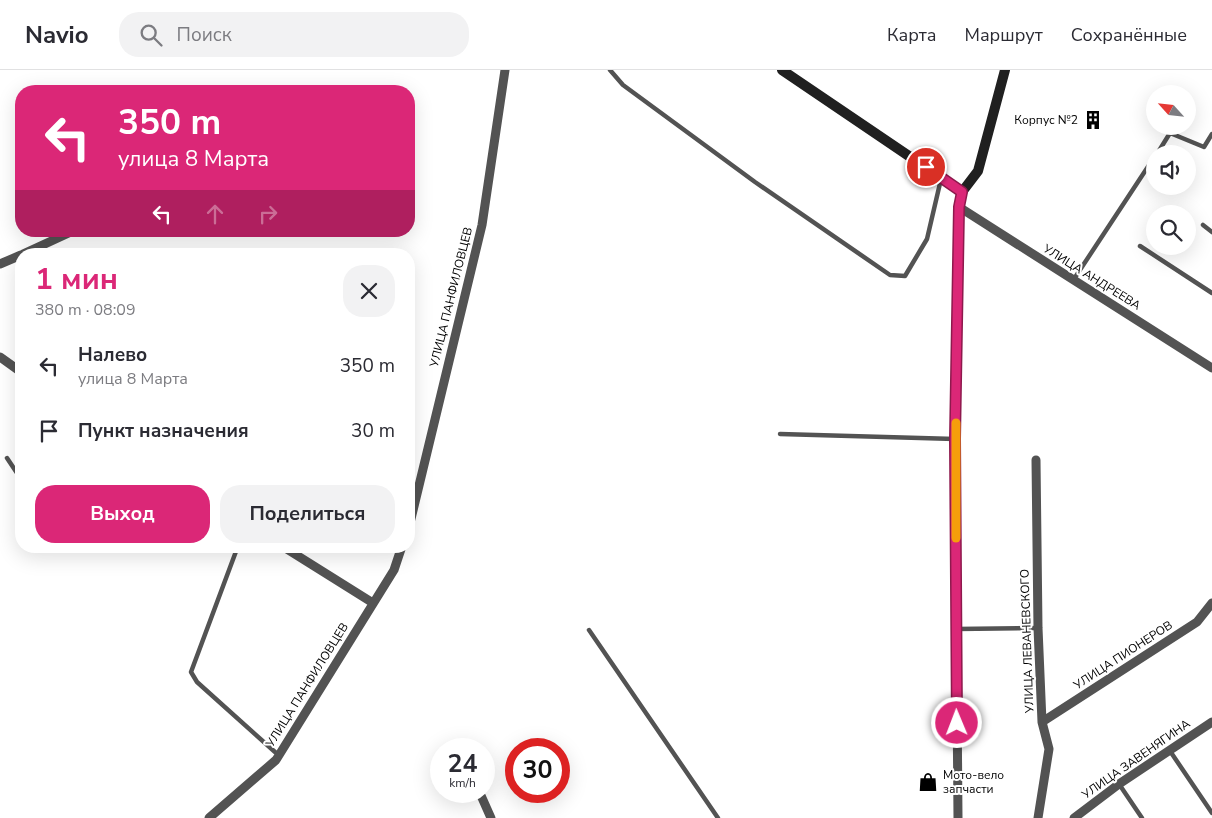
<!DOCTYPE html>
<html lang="ru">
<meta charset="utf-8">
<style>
body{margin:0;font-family:"Nunito Sans",sans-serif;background:#f2f2f3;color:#2b2b33;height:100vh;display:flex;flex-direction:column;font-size:19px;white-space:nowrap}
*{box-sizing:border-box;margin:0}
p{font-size:16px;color:#7c7c81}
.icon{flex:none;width:28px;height:28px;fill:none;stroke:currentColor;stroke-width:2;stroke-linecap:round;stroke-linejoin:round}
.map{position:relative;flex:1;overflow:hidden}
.sheet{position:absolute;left:15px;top:178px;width:400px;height:305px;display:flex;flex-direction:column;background:#fff;border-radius:20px;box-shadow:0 5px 20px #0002}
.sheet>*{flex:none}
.hud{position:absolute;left:15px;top:15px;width:400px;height:152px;border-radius:20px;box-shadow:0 5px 20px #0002;background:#db2777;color:#fff;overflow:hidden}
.needle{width:32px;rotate:297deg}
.buttons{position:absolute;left:1146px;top:15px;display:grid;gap:10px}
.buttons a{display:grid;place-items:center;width:50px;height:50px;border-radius:50%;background:#fff;box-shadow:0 5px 20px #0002;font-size:25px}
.speed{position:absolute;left:430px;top:668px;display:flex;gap:10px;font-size:25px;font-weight:700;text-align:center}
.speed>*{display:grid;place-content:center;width:65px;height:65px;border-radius:50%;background:#fff;box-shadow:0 5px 20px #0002;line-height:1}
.speed small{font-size:12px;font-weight:400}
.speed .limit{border:8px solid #d22;background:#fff;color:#111}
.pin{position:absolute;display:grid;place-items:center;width:42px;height:42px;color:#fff;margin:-21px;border:2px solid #fff;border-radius:50%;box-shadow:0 1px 5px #0007}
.me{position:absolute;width:55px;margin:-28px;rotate:359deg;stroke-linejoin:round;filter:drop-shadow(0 0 4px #0008)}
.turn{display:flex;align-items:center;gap:18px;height:105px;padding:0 20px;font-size:22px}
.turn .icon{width:65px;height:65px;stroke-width:2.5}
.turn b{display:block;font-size:35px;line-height:42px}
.lanes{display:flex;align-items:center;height:48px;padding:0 20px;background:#0003;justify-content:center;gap:25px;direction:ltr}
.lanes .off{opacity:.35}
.round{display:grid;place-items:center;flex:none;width:52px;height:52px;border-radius:20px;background:#f2f2f3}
.summary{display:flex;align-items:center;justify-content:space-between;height:85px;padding:0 20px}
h1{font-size:30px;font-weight:700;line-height:38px;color:#db2777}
.primary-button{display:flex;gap:10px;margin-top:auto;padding:10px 20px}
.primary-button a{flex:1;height:58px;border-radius:20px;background:#db2777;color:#fff;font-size:20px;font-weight:700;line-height:58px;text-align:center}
.primary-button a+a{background:#f2f2f3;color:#2b2b33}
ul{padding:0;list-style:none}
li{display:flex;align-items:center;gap:15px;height:65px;padding:0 20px}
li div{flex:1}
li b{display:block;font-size:19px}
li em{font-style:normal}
header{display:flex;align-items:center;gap:30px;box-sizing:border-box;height:70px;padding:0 25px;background:#fff;border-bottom:1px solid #e1e1e2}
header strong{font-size:24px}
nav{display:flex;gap:28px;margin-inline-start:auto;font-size:18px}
.search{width:350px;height:45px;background:#f2f2f3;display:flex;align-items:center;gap:12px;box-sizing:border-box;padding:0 18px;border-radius:20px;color:#7c7c81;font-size:19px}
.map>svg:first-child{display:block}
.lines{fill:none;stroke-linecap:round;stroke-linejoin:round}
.lane{stroke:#535353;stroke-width:4.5}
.street{stroke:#535353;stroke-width:9}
.secondary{stroke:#202020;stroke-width:10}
.route-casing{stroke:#8e194d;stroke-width:12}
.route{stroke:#db2777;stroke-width:9}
.slow{stroke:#f59e0b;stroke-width:9}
.labels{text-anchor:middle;stroke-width:4;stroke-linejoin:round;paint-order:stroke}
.poi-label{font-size:12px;fill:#000;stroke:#fff;text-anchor:end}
.street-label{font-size:12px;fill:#000;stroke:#fff}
</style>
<header>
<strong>Navio</strong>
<div class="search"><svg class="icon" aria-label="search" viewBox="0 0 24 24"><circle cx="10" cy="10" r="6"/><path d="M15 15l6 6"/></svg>Поиск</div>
<nav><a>Карта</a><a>Маршрут</a><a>Сохранённые</a></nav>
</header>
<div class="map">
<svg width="1212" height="748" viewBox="0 0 1212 748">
<rect width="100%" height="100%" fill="#fff"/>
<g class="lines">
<path class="lane" d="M610,0L623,15L755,112L890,205L905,206L927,169L941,109
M1157,84L1170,63L1204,77L1212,64
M1203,155L1212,162
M1140,176L1212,223
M1074,209L1155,86
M780,364L955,369
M7,388L21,409
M238,476L191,602L197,612L275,682
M956,559L1038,558
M589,560L718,748
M1170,681L1212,743
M1119,714L1142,748"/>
<path class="street" d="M959,137L1212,298
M23,184L73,161
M0,194L21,185
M0,287L21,302
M1036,390L1038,558L1042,652L1049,679L1038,748
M409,457L482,155L505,0
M282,476L373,533
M1042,652L1197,552L1212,533
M479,721L491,748
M209,748L276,690L394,500L402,476
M958,748L955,369L959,137
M1074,748L1119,714L1212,652"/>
<path class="secondary" d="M782,0L962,122
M959,137L962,122L978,101L1005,0"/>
</g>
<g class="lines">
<g class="route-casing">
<path id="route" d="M926,97L962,122L959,137L955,369L957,653"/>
</g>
<use href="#route" class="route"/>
<path class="slow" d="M956,468V353"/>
</g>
<defs>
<g id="building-bare" transform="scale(1.5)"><path d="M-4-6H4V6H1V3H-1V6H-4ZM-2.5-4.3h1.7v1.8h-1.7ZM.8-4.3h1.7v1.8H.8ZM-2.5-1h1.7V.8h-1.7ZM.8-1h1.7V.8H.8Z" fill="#000" stroke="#fff" stroke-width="2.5" paint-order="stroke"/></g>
<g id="shop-bare" transform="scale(1.5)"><path d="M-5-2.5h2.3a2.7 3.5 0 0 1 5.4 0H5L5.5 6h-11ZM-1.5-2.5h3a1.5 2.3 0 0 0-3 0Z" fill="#000" stroke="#fff" stroke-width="2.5" paint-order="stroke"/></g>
</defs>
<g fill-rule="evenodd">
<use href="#building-bare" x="1093" y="50"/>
<use href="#shop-bare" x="928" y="712"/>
</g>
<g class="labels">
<g class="poi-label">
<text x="1078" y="54">Корпус №2</text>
<text x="943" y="709" text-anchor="start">Мото-вело<tspan x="943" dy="14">запчасти</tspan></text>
</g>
<g class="street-label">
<text transform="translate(1092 207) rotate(32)" y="4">УЛИЦА АНДРЕЕВА</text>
<text transform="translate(451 227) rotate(-76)" y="4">УЛИЦА ПАНФИЛОВЦЕВ</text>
<text transform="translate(1027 571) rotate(-92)" y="4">УЛИЦА ЛЕВАНЕВСКОГО</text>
<text transform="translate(1123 585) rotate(-33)" y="4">УЛИЦА ПИОНЕРОВ</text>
<text transform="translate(307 615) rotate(-58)" y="4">УЛИЦА ПАНФИЛОВЦЕВ</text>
<text transform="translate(1136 689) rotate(-35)" y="4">УЛИЦА ЗАВЕНЯГИНА</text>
</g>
</g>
</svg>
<div class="buttons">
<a><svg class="needle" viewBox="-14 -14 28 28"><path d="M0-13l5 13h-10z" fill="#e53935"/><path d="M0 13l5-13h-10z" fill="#7c7c81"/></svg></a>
<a><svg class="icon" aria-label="sound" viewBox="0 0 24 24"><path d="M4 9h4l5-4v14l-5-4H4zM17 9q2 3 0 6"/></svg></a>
<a><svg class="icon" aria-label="search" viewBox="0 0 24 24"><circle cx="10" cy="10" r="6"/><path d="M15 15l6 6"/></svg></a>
</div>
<div class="speed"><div>24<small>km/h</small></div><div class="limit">30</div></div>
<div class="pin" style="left:926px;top:97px;background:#d93025"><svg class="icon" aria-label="arrive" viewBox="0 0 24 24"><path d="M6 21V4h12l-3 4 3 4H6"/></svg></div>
<svg class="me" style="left:957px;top:653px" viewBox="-20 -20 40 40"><circle r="17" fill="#db2777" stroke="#fff" stroke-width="3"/><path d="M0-11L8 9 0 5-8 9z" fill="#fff"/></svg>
<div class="hud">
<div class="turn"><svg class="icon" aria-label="left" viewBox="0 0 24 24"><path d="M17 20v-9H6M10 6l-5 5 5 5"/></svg><div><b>350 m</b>улица 8 Марта</div></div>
<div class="lanes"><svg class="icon" aria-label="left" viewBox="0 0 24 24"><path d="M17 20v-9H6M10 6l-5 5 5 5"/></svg><svg class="icon off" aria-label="ahead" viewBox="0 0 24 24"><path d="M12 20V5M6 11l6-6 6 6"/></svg><svg class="icon off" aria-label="right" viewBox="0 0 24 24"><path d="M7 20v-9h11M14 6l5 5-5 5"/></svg></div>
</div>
<section class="sheet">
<div class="summary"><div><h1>1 мин</h1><p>380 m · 08:09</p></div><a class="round"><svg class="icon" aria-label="close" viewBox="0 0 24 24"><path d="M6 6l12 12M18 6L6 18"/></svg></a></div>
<ul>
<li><svg class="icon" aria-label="left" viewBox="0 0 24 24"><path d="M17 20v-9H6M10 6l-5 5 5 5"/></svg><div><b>Налево</b><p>улица 8 Марта</p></div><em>350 m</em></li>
<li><svg class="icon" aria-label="arrive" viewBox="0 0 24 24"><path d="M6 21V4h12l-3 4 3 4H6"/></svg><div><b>Пункт назначения</b></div><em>30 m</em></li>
</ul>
<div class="primary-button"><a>Выход</a><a>Поделиться</a></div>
</section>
</div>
